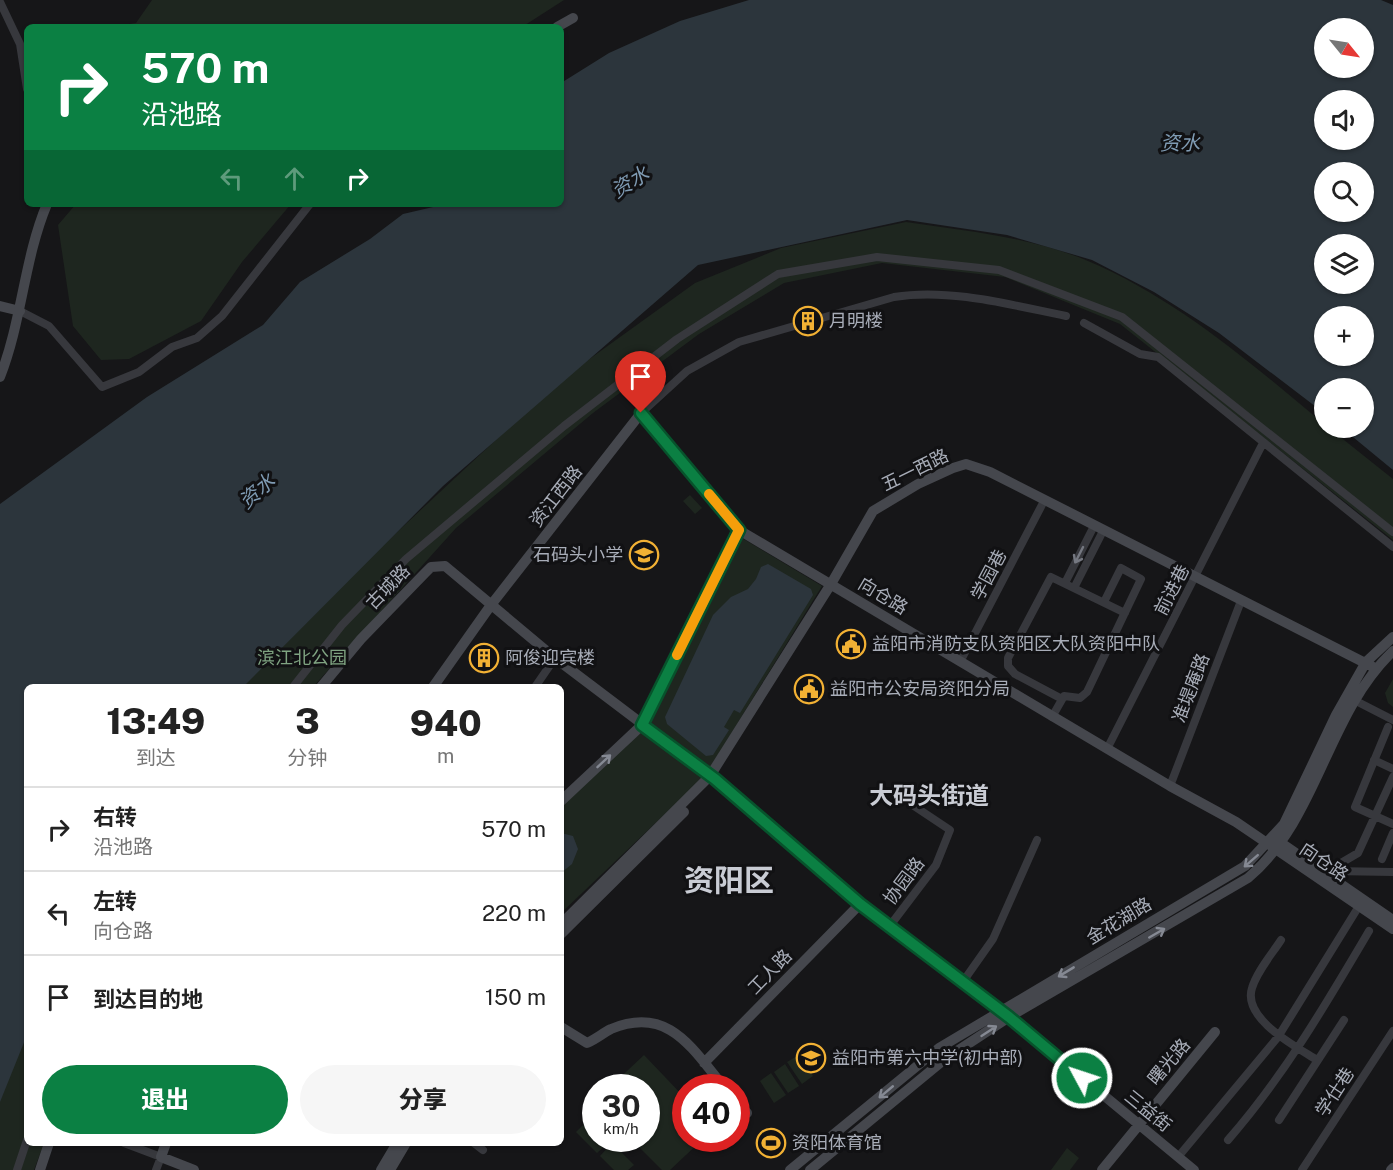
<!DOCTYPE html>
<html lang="zh">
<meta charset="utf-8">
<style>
body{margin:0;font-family:"Public Sans","Noto Sans SC",sans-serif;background:#f6f6f6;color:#222;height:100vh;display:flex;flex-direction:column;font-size:22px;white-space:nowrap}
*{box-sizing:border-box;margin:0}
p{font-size:20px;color:#767676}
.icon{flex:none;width:33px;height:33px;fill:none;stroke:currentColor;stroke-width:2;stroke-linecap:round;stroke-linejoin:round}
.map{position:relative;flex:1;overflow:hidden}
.drawer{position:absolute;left:24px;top:684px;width:540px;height:462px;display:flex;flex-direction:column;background:#fff;border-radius:9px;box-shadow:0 2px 4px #0004}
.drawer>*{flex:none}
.guide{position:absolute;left:24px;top:24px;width:540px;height:183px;border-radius:9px;box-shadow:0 2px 4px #0004;background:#0b8043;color:#fff;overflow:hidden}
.needle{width:39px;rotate:120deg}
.fabs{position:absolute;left:1314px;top:18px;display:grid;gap:12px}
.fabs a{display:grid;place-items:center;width:60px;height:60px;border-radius:50%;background:#fff;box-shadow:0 2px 4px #0004;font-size:30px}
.speed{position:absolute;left:582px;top:1074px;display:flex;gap:12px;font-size:30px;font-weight:700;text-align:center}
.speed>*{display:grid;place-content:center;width:78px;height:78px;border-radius:50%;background:#fff;box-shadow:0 2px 4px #0004;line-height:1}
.speed small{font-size:15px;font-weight:400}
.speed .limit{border:9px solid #d22;background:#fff;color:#111}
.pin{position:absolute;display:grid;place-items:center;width:51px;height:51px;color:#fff;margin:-62px -26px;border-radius:50% 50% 50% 0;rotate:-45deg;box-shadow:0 0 6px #0007}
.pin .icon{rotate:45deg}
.me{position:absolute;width:66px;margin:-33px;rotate:310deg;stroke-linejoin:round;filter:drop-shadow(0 0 4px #0008)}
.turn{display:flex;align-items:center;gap:21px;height:126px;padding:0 18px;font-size:27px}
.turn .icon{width:78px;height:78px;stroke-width:2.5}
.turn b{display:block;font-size:42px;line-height:51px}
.lanes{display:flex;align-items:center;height:57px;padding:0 18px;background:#0003;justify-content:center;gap:30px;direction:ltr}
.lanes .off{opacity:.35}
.eta{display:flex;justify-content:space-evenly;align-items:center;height:102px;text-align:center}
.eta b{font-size:36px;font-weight:800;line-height:42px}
.cta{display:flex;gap:12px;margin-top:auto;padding:12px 18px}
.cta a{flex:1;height:69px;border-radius:36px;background:#0b8043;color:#fff;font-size:24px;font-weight:800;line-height:69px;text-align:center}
.cta a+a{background:#f6f6f6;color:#222}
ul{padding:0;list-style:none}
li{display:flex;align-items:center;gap:18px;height:84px;padding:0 18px;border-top:2px solid #e0e0e0}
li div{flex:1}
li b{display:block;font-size:22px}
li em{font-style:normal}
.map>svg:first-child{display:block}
.green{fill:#1e261f}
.water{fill:#2c353c;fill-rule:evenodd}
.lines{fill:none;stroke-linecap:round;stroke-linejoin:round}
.street{stroke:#37383d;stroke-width:8}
.secondary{stroke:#45474d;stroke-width:10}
.oneway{stroke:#757881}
.oneway2{stroke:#858993}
.route-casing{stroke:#07532c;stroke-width:15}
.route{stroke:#0b8043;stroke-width:10}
.slow{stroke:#f59e0b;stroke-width:10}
.labels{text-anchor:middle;stroke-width:6;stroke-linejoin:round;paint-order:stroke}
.poi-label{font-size:18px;fill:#a8adb8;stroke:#111113;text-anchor:start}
.street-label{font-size:18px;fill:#a8adb8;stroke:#111113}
.park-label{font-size:18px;fill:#7fa381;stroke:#111113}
.water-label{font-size:20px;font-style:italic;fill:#7f9bb3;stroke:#111113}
.district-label{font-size:24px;font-weight:bold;fill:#c9ccd4;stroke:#111113}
.town-label{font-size:30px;font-weight:bold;fill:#c9ccd4;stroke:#111113}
</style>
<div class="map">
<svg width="1393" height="1170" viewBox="0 0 1393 1170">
<rect width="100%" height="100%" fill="#161618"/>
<path class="green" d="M152,0H564L522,27H111L136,23Z
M76,204H291L242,262L201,321L129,359L101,360L73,326L58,225Z
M906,222C967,231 1031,237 1088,261C1177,299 1251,363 1324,424V428H1329L1393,479V540L1120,324L1005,277L882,263L784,283L699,334L593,413L456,528L313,687H231L559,381L695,283L781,248Z
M690,495L702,508L695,514L683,501Z
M742,538L822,586L705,776L561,913V806L645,727Z
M1393,679V707L1388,703L1385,693Z
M27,1019V1143H44L34,1170H0V1085Z
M644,1055L685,1098L686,1138L703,1139L670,1170H662L631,1139L646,1138V1088L610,1087Z
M799,1055L813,1076L802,1084L787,1062Z
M785,1064L799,1086L788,1093L774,1072Z
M771,1073L786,1095L774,1103L760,1081Z
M589,1119L595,1126L596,1138L610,1141L597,1153L576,1132Z
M612,1143L634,1165L628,1170H614L600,1156Z
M1067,1148L1079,1158L1070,1170H1051Z"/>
<path class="water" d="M749,0H1381L1393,5V470L1342,428H1364V388H1324V413L1219,333L1154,292L1092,260L1007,235L907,220L698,265L443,486L243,687H27V1035L0,1102V504L147,397L263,325L300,282L370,239L403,214L446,204H561V83L609,53L680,21ZM1324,28H1364V68H1324ZM1324,100H1364V140H1324ZM1324,172H1364V212H1324ZM1324,244H1364V284H1324ZM1324,316H1364V356H1324Z
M768,564L811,589L813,595L740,713L734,710L724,727L729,730L713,755L706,756L667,724L665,717L713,615L731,597L748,589L756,579L761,567Z
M561,833L573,836L578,849L572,864L561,873Z"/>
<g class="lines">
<path class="street" d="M0,2L20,44L27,89
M20,311L49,326L102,387L139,372L172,347L197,338L222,316L310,204
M1084,323L1140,354L1158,357L1393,547
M641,413L687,371L739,342L894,297C950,288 1011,305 1066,316
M1065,583L1094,526
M1074,588L1103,531
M960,662L1044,501
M293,687L342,625L406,559L564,426L677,339L778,274L877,257L999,270L1122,317L1393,532
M535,687L555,658
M1062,699L1015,674L1008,666V658L1051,577L1125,613
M1354,700L1393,720
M1052,717L1064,696L1080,698L1087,692L1141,579L1121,568L1104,602
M1388,727L1355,807L1393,824
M1107,749L1263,443
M1374,760L1393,769
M1170,786L1241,601
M1382,859L1393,833
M1332,871L1393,872
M1324,873L1358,853L1393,777
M889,927L936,865L950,830L911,804
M1281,940C1272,954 1257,971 1252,988C1242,1019 1297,1047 1317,1060
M962,983L993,939L1037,840
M1279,1120L1344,1020
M1228,1140C1284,1076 1326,1004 1369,931
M124,1143L161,1157L156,1170
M474,1143L483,1150
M1178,1157L1278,1037L1359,906
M17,1170L27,1140
M1302,1170L1393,1031"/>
<path class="secondary" d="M557,27L573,18
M0,306L20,311
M0,377C22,321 24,259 47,204
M321,687L361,639L425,573L431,567L445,566L555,658L715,779L860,904L1009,1017L1194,1170
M433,687L491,605L641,413L739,530L1170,786L1236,822L1393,929
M561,801L642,725L739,530
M1277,840L1393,920
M561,924L710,776L831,584L873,511L918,484L953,468L966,464L990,472L1375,668
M561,934L684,812
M561,1027L587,1043C596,1039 603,1033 611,1029C669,1005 692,1049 725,1088
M704,1063L860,904
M736,1101L747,1113
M166,1143L161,1157L194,1170
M40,1170L49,1143
M381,1170L397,1143
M390,1170L406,1143
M790,1170L939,1048L1245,866L1284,824L1336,715L1366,662L1393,637
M810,1170L945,1059L1009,1017L1248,878C1319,818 1326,715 1393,651
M1102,1170L1215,1032
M1391,1170L1393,1168"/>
</g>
<defs><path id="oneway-shaft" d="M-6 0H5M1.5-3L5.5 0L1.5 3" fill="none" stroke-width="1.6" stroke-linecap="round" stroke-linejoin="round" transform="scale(1.5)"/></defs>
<use class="oneway" href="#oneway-shaft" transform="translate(1079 555) rotate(117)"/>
<g class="oneway2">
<use href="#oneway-shaft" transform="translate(604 761) rotate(-43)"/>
<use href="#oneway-shaft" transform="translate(1251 861) rotate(139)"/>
<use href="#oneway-shaft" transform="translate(1157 933) rotate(-30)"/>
<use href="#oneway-shaft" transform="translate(1066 972) rotate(149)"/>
<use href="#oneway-shaft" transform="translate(989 1031) rotate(-33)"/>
<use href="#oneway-shaft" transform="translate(886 1092) rotate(140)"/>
</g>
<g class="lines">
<g class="route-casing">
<path id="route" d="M641,413L739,530L642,725L715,779L860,904L1009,1017L1082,1078"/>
</g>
<use href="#route" class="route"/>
<path class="slow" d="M677,655L739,530L709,494"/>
</g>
<defs>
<g id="building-ring" transform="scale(1.5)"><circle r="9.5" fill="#111113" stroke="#f2b134" stroke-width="1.5"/><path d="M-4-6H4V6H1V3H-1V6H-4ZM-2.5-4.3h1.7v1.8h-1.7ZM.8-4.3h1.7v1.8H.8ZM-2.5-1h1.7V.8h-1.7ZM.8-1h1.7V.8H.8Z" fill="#f2b134"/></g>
<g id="school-ring" transform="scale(1.5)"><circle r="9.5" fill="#111113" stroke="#f2b134" stroke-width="1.5"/><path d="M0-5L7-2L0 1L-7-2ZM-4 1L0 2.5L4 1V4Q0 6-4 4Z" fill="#f2b134"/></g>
<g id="civic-ring" transform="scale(1.5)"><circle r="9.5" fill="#111113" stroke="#f2b134" stroke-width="1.5"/><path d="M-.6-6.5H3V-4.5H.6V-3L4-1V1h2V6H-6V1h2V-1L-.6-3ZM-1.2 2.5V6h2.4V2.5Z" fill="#f2b134"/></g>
<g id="stadium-ring" transform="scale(1.5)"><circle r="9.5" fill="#111113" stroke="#f2b134" stroke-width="1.5"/><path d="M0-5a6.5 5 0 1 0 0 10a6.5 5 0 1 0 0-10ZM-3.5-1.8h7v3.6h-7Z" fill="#f2b134"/></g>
</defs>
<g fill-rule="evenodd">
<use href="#building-ring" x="808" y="321"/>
<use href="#school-ring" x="644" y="555"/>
<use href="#civic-ring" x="851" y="644"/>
<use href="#building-ring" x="484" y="658"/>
<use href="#civic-ring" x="809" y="689"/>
<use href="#school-ring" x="811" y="1058"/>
<use href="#stadium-ring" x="771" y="1143"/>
</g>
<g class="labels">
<g class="poi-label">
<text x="829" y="327">月明楼</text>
<text x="623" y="561" text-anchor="end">石码头小学</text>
<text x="872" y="650">益阳市消防支队资阳区大队资阳中队</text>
<text x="505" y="664">阿俊迎宾楼</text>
<text x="830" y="695">益阳市公安局资阳分局</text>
<text x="832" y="1064">益阳市第六中学(初中部)</text>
<text x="792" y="1149">资阳体育馆</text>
</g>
<g class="street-label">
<text transform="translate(915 470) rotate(-26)" y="6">五一西路</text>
<text transform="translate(556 496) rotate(-52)" y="6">资江西路</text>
<text transform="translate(989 575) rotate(-62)" y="6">学园巷</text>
<text transform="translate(388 587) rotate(-46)" y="6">古城路</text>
<text transform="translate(1172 590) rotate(-63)" y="6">前进巷</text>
<text transform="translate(883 596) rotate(31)" y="6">向仓路</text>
<text transform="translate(1191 688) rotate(-69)" y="6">准堤庵路</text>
<text transform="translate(1324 862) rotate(34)" y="6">向仓路</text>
<text transform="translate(904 881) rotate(-53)" y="6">协园路</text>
<text transform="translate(1119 921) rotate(-31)" y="6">金花湖路</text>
<text transform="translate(770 972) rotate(-46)" y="6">工人路</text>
<text transform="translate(1169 1062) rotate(-50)" y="6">曙光路</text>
<text transform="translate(1335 1092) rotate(-57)" y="6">学仕巷</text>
<text transform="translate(1148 1111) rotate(39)" y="6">三益街</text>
</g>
<g class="park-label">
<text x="302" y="664">滨江北公园</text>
</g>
<g class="water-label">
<text x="1180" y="150">资水</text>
<text transform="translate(630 182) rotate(-32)" y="7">资水</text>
<text transform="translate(257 491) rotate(-41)" y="7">资水</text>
</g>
<g class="district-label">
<text x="929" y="804">大码头街道</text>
</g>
<g class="town-label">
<text x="729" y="891">资阳区</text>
</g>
</g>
</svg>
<div class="fabs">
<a><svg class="needle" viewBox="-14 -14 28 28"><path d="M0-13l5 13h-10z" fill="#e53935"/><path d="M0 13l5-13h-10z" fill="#767676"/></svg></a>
<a><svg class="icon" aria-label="sound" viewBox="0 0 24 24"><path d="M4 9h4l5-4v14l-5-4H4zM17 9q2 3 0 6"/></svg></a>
<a><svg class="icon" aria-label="search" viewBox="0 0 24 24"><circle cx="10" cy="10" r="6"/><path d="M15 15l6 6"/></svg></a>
<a><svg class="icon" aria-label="layers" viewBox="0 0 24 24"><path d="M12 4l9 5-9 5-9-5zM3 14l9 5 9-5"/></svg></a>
<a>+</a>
<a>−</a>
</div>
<div class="speed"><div>30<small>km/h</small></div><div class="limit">40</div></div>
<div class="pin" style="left:641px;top:413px;background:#d93025"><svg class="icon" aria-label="arrive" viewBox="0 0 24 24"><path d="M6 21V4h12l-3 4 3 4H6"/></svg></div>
<svg class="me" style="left:1082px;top:1078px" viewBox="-20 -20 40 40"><circle r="17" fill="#0b8043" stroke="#fff" stroke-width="3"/><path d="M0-11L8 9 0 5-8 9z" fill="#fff"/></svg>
<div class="guide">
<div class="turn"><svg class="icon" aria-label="right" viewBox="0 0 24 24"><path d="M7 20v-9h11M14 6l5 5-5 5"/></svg><div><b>570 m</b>沿池路</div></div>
<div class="lanes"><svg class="icon off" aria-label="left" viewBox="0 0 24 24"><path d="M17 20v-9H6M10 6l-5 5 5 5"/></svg><svg class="icon off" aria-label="ahead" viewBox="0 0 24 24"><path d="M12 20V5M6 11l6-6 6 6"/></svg><svg class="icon" aria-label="right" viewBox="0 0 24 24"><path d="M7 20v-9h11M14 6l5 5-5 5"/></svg></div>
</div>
<section class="drawer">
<div class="eta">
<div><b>13:49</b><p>到达</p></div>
<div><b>3</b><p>分钟</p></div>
<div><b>940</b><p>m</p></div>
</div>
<ul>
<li><svg class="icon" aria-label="right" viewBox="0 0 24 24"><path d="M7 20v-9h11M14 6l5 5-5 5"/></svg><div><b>右转</b><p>沿池路</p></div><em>570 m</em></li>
<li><svg class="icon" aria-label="left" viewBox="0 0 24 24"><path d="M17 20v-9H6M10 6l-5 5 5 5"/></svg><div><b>左转</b><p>向仓路</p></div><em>220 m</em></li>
<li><svg class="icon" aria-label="arrive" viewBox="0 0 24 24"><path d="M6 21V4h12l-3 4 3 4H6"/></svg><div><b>到达目的地</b></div><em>150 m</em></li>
</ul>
<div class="cta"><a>退出</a><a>分享</a></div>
</section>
</div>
